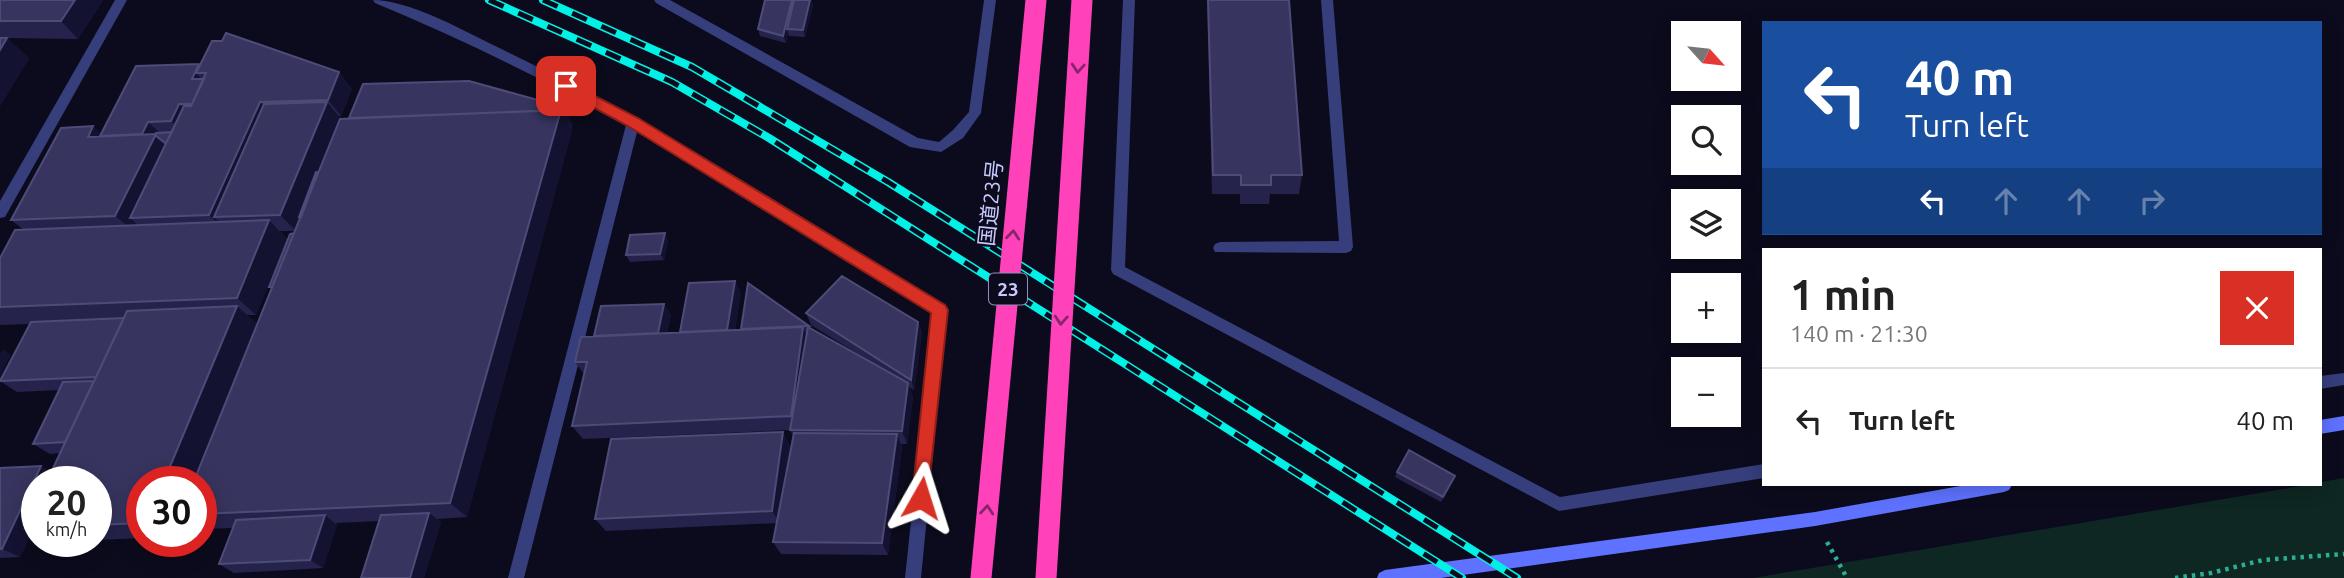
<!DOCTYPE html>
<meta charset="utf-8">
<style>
body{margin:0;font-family:Ubuntu,"Noto Sans JP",sans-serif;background:#f2f2f2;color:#222;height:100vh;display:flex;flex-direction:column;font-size:26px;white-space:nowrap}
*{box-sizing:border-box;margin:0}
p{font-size:23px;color:#767676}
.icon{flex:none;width:38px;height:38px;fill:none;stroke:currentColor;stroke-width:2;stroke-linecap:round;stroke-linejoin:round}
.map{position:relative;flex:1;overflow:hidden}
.details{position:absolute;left:1762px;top:248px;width:560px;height:238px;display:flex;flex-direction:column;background:#fff;border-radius:0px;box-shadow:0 4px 18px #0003}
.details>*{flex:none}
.top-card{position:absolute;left:1762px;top:21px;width:560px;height:214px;border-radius:0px;box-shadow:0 4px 18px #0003;background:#1a4fa0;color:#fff;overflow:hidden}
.needle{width:46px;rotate:117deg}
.fabs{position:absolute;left:1671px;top:21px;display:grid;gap:14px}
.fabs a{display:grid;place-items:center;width:70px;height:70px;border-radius:0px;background:#fff;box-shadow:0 4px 18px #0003;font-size:35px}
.speed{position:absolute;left:21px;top:466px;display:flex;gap:14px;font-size:35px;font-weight:700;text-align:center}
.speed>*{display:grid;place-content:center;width:91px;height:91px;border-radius:50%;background:#fff;box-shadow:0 4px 18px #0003;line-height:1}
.speed small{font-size:18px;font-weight:400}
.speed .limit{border:10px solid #d22;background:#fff;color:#111}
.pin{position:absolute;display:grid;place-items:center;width:60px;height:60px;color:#fff;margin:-30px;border-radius:14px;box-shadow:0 4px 10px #0006}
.me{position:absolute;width:77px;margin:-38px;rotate:6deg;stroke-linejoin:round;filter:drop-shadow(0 0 5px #0008)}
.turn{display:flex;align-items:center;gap:24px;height:147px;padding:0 28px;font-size:32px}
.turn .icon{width:91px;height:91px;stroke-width:2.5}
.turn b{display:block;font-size:49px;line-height:60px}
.lanes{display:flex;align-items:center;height:66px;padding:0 28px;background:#0003;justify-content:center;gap:35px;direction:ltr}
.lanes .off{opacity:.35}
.round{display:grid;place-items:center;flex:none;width:74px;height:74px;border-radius:0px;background:#f2f2f2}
.overview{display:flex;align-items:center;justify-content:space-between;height:119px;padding:0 28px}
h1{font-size:42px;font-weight:600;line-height:52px}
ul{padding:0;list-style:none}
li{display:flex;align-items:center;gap:21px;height:105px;padding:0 28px;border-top:2px solid #e0e0e0}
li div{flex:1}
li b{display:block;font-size:26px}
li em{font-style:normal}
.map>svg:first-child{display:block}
.green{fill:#0e2722}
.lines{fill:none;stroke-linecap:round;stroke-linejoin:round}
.path{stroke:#2cae92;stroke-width:4.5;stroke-dasharray:3.5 5;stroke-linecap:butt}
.lane{fill:#363e7c;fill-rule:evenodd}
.street{fill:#363e7c;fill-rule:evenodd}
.secondary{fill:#5e72ff;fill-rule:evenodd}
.rail-casing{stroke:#00f2e6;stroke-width:8}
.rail{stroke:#0c0b1d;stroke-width:5;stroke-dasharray:16;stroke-linecap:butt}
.highway-bridge{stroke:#ff42b9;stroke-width:21}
.wall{fill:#25234c}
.shaded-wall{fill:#141231}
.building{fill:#37355f;stroke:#4d4c78;stroke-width:2}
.oneway{stroke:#86266b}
.route{fill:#d93025;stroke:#8d1f18;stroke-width:2}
.labels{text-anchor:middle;stroke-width:5;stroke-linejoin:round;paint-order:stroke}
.shield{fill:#0c0b1d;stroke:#8f90bb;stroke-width:2}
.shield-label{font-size:19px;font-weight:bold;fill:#c7c9ff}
.street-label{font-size:21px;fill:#c7c9ff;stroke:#0c0b1d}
</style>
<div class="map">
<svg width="2344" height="578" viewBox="0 0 2344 578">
<rect width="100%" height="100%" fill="#0c0b1d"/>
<path class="green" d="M2344,478V578H1753L2307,485H2320L2321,482Z"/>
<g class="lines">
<path class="path" d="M1827,542L1847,578
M2175,578L2211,573L2263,560L2344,554"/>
<path class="lane" d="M1321,0H1333L1353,247L1351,251L1346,253L1215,252L1213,248L1215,244L1220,242L1339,241Z"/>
<path class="street" d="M115,0H127L5,217L0,218V201Z
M373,0C408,0 459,28 491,44C649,119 796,214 945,306L947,310L921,578H905L933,313L637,132L524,578H508L626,125C544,79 461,39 375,3Z
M654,0H670L918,138L939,142L953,130L969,112L984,0H996L981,113L963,138L941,152L910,147L656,3Z
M1123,0H1135L1125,267L1560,497L1764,464V478L1559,511L1113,274L1111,270Z
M2344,373V385L2320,389V376Z"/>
<path class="secondary" d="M2344,416V430L2320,434V420Z
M1966,485H2012L2009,490L2004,492L1815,526L1441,578H1377L1379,573L1385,570L1815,512Z"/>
<g class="rail-casing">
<path id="rail" d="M489,0L672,82L769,138L1462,578
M543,0L692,67L888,182L1517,578"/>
</g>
<use href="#rail" class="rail"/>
<path class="highway-bridge" d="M981,578L1036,0
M1046,578L1082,0"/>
</g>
<path class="wall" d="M0,0H103L78,39L7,38L29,58L0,106Z
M727,0H834H811L813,5L805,37L789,36L788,33L786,43L760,36L758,29L765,0Z
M1207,0H1289L1302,175L1299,194H1270L1269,204H1240V194H1212Z
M199,64L200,65L339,72L352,89L341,116H339L341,119L563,107L573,124L571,128L572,130L467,517L437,519L441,522L424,578H361L379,521L336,523L337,525L323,568L234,573L219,564L233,528L204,529L201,528V481L272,289L269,287L295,231H280L287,239L256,315H247L256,323L193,481H142V538L96,540V481H37V534L32,532L20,557L0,558V468L41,466L51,472L60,453L50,454L33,444L59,390L17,392L0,381L29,324L0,325V258L24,230L11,220L101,134Z
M668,240L664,260L630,262L626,255Z
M741,292L735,330L809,326L811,329L866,359L811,325L806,313L918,322L922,333L914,390L909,387L913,397L907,444H901L902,447L888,555L781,554L773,542L777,523L606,531L595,519L790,445L787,470L793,436L790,430L583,439L572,426L584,374L575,362L594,336L664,304L671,315L667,333L680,332Z
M1397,472L1453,481L1441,502L1395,477Z
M50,541H78L52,542Z"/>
<path class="shaded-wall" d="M75,0H103L78,39L61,21Z
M792,0H793L795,5L787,29L788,33L786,43L783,36Z
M810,0L813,5L805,37L803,30Z
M7,38L29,58L0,106V50Z
M199,64L211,77L206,73H196L204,82L192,79Z
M339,72L352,89L341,116L328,100Z
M260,102L275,119L214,217L226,229V230L209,215Z
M327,102L341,119L299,217L301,218L296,231L280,215Z
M179,104L192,117L184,133L171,121Z
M563,107L573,124L572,128L561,112Z
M561,110L572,130L467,517L450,503Z
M148,122L161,134L159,138L173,151L130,218L137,224L134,231L115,216L152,143L142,134Z
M93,126L103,135L100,136L110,145L88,137Z
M269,220L287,239L256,315L237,298Z
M665,233L668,240L664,260L660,254Z
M735,281L741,292L733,342L727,332Z
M664,304L671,315L665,344L658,333Z
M237,306L256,323L193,481H164Z
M918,322L922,333L914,390L911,380Z
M803,327L810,342L798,430L791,416Z
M3,349L11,355L0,376V354Z
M908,383L913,397L907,444L902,431Z
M783,432L790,445L780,523L772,511Z
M897,434L902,447L888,555L882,543Z
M41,466L58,476L55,481H37V521L25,528L32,532L20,557L2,549Z
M429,513L441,522L424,578H410Z
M325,515L337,525L323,568L310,560Z"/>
<path class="building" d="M0,0H75L61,21H0Z
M765,0H792L783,36L758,29Z
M794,0H810L803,30L787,29Z
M1208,0H1289L1302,175H1271V185H1241V175H1213Z
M226,33L339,72L328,100L260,102L209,215L130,218L184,106H191L206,73H196L212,41H222Z
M0,38H7L0,50Z
M199,64L192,79H204L192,104H179L171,121L148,122L142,134L100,136L136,66Z
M469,81L563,107L561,112H560L561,110L349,118L363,84Z
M327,102L280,215L214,217L264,104Z
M561,110L450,503L201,514V481H194L340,119Z
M93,126L88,137L156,134L115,216L11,220L61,128Z
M172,132L166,143H165L155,135L156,133Z
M316,172H318L301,217H299Z
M269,220L237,298L0,307V258L15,230Z
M294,233L272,287H269L290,234Z
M665,233L660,254L626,255L630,235Z
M842,276L918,322L911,380L806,313Z
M735,281L727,330L680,332L689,283Z
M748,283L809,326L741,329Z
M664,304L658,333L594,336L601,306Z
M237,306L164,481H142V523L96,525V481H47L127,311Z
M124,318L96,377L0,381L31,322Z
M803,327L791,416L572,426L587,362H575L581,337Z
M808,327L908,383L902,431L790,430Z
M94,381L65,442L33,444L63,382Z
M783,432L772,511L595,519L611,439Z
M794,433L897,434L882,543L773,542Z
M1409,450L1455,476L1443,497L1397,472Z
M41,466L2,549H0V468Z
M37,504V528H25Z
M429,513L410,578H361L381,515Z
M325,515L310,560L219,564L236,520Z"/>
<defs><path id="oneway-chevron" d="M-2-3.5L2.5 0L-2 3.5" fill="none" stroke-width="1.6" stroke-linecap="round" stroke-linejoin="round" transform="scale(1.75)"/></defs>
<g class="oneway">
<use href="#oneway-chevron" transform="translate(1078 68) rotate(94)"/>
<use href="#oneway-chevron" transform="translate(1013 235) rotate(-84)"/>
<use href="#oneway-chevron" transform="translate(1061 320) rotate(94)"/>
<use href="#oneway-chevron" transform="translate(987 510) rotate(-85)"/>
</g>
<path class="route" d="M566,81L638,118L945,305L948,310L927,503L921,506L915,503L912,498L931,313L628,126L561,90L559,86Z"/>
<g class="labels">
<rect class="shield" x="989" y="273.5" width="38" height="31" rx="5"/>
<g class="shield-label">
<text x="1008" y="296">23</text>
</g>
<g class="street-label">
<text transform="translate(991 203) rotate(-84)" y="7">国道23号</text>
</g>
</g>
</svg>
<div class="fabs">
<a><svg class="needle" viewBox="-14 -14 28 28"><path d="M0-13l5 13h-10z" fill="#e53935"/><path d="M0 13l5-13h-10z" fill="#767676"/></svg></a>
<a><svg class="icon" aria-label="search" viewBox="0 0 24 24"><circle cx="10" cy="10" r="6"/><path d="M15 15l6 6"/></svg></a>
<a><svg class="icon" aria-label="layers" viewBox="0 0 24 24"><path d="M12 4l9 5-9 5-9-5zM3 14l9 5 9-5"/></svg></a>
<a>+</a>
<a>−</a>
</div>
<div class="speed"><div>20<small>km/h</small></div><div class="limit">30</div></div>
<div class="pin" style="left:566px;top:86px;background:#d93025"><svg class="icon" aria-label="arrive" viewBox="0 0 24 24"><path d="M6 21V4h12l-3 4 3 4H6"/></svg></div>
<svg class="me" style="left:921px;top:498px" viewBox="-20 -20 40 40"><path d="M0-17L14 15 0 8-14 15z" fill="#d93025" stroke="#fff" stroke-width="4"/></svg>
<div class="top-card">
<div class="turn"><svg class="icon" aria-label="left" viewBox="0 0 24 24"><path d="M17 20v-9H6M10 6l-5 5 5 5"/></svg><div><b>40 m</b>Turn left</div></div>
<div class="lanes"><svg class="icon" aria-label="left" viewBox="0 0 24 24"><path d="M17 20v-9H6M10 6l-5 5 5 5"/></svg><svg class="icon off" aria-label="ahead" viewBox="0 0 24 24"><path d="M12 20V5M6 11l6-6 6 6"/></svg><svg class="icon off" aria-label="ahead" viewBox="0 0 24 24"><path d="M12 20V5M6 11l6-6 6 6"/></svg><svg class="icon off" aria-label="right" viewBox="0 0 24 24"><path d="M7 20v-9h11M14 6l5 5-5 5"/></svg></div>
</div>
<section class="details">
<div class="overview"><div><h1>1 min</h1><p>140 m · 21:30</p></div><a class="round" style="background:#d93025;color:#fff"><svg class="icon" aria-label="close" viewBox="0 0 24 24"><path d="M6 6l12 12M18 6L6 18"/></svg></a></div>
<ul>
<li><svg class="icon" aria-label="left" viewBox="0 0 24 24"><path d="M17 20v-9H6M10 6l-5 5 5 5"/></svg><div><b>Turn left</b></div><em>40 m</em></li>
</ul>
</section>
</div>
